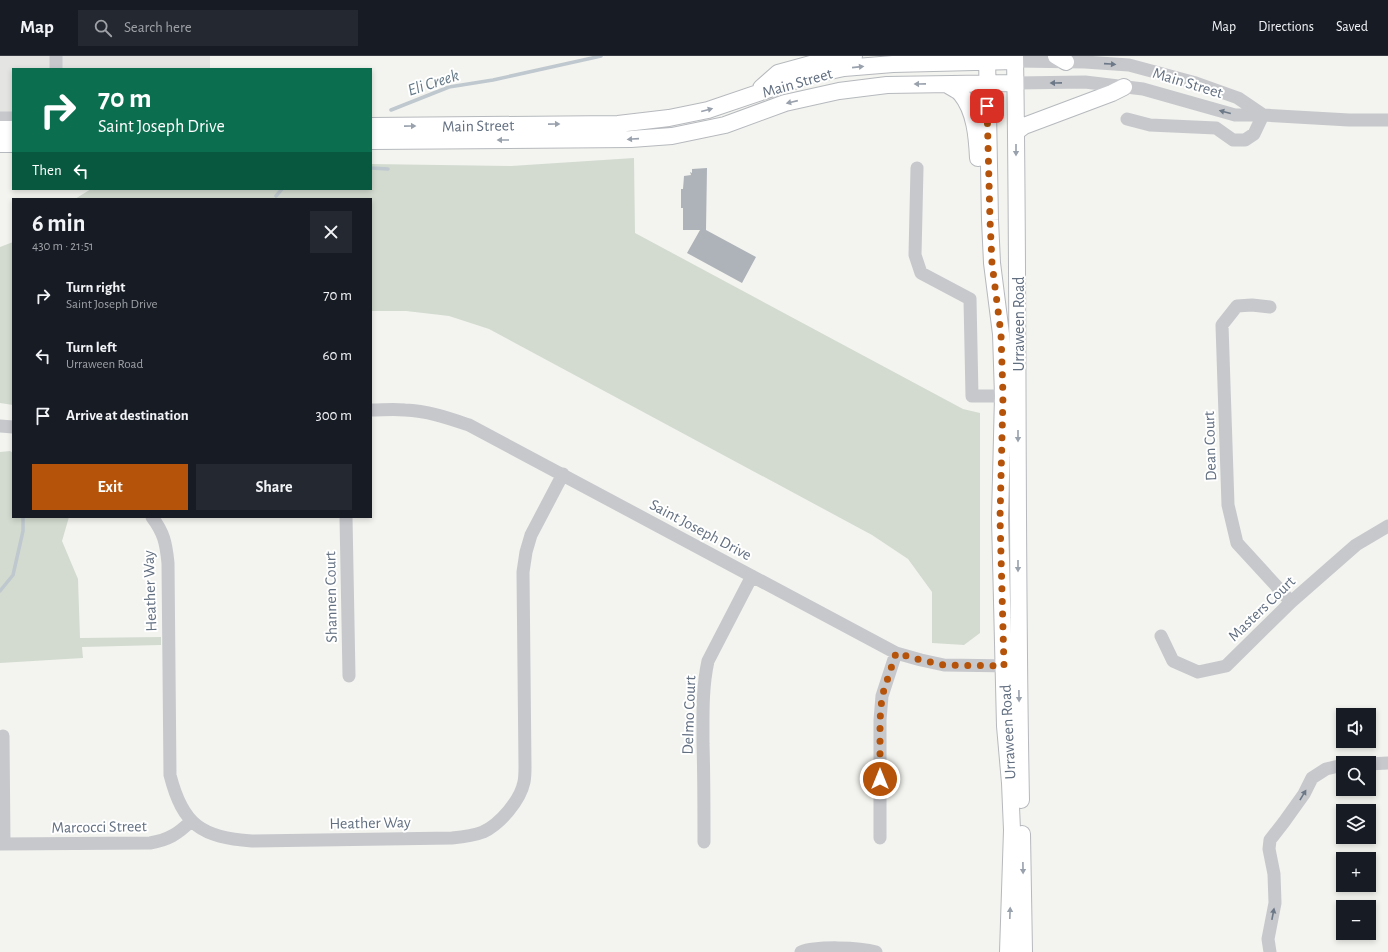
<!DOCTYPE html>
<meta charset="utf-8">
<style>
body{margin:0;font-family:"Alegreya Sans",sans-serif;background:#242831;color:#f1f3f6;height:100vh;display:flex;flex-direction:column;font-size:15px;white-space:nowrap}
*{box-sizing:border-box;margin:0}
p{font-size:13px;color:#9ea1a6}
.icon{flex:none;width:22px;height:22px;fill:none;stroke:currentColor;stroke-width:2;stroke-linecap:round;stroke-linejoin:round}
.map{position:relative;flex:1;overflow:hidden}
.drawer{position:absolute;left:12px;top:142px;width:360px;height:320px;display:flex;flex-direction:column;background:#171b24;border-radius:0px;box-shadow:0 2px 6px #0003}
.drawer>*{flex:none}
.banner{position:absolute;left:12px;top:12px;width:360px;height:122px;border-radius:0px;box-shadow:0 2px 6px #0003;background:#0b6e4f;color:#fff;overflow:hidden}
.fabs{position:absolute;left:1336px;top:652px;display:grid;gap:8px}
.fabs a{display:grid;place-items:center;width:40px;height:40px;border-radius:0px;background:#171b24;box-shadow:0 2px 6px #0003;font-size:20px}
.pin{position:absolute;display:grid;place-items:center;width:34px;height:34px;color:#fff;margin:-17px;border-radius:8px;box-shadow:0 2px 6px #0006}
.me{position:absolute;width:44px;margin:-22px;rotate:0deg;stroke-linejoin:round;filter:drop-shadow(0 0 3px #0008)}
.turn{display:flex;align-items:center;gap:14px;height:84px;padding:0 20px;font-size:18px}
.turn .icon{width:52px;height:52px;stroke-width:2.5}
.turn b{display:block;font-size:28px;line-height:34px}
.then{display:flex;align-items:center;height:38px;padding:0 20px;background:#0003;gap:8px;font-size:15px}
.round{display:grid;place-items:center;flex:none;width:42px;height:42px;border-radius:0px;background:#242831}
.head{display:flex;align-items:center;justify-content:space-between;height:68px;padding:0 20px}
h1{font-size:24px;font-weight:600;line-height:30px}
.button{display:flex;gap:8px;margin-top:auto;padding:8px 20px}
.button a{flex:1;height:46px;border-radius:0px;background:#b45309;color:#fff;font-size:16px;font-weight:600;line-height:46px;text-align:center}
.button a+a{background:#242831;color:#f1f3f6}
ul{padding:0;list-style:none}
li{display:flex;align-items:center;gap:12px;height:60px;padding:0 20px}
li div{flex:1}
li b{display:block;font-size:15px}
li em{font-style:normal}
header{display:flex;align-items:center;gap:24px;box-sizing:border-box;height:56px;padding:0 20px;background:#171b24;border-bottom:1px solid #363941}
header strong{font-size:19px}
nav{display:flex;gap:22px;margin-inline-start:auto;font-size:14px}
.search{width:280px;height:36px;background:#242831;display:flex;align-items:center;gap:10px;box-sizing:border-box;padding:0 14px;border-radius:0px;color:#9ea1a6;font-size:15px}
.map>svg:first-child{display:block}
.built{fill:#e4e4e3}
.green{fill:#d3dbd0}
.lines{fill:none;stroke-linecap:round;stroke-linejoin:round}
.stream{stroke:#bfc8ce;stroke-width:3.5}
.building{fill:#aeb3b9}
.major-casing{stroke:#b6b9bd;stroke-width:18}
.minor{stroke:#c6c8cc;stroke-width:13}
.major{stroke:#fff;stroke-width:16}
.oneway{fill:#6c7888}
.oneway2{fill:#99a1ad}
.route{stroke:#b45309;stroke-width:7;stroke-dasharray:0 12.6}
.labels{text-anchor:middle;stroke-width:4;stroke-linejoin:round;paint-order:stroke}
.street-label{font-size:16px;fill:#626f81;stroke:#fff}
.water-label{font-size:17px;font-style:italic;fill:#637886;stroke:#fff}
</style>
<header>
<strong>Map</strong>
<div class="search"><svg class="icon" aria-label="search" viewBox="0 0 24 24"><circle cx="10" cy="10" r="6"/><path d="M15 15l6 6"/></svg>Search here</div>
<nav><a>Map</a><a>Directions</a><a>Saved</a></nav>
</header>
<div class="map">
<svg width="1388" height="896" viewBox="0 0 1388 896">
<rect width="100%" height="100%" fill="#f3f4ef"/>
<path class="built" d="M0,0H210V13H13V58H0Z"/>
<path class="green" d="M634,102L635,177L963,353L980,357V577L964,589L932,587V536L908,503L872,479L489,273L449,260L406,255H371V143H75L91,133H371V108L511,110Z
M13,186V349L0,347V191Z
M10,395L13,397V461H69L62,485L78,523L80,582L161,581V589L82,591L83,602L0,607V396Z"/>
<g class="lines">
<path class="stream" d="M391,54L449,31L493,24L601,0
M371,112L388,113
M276,140L282,133
M0,535L13,519L23,475V461"/>
</g>
<path class="building" d="M707,112L706,174L756,201L742,227L687,197L700,174H683V152H681V133H683L684,120L691,119L690,116L692,117V113Z"/>
<g class="lines">
<g class="major-casing">
<path id="major" d="M987,0L990,164L992,207L1001,278L1003,340L1000,462L1005,670L1010,727L1012,774L1008,896
M1015,0C1019,248 1016,496 1021,744
M1056,0L1066,6
M948,29C952,32 958,34 961,38C975,55 977,81 978,102
M761,32L778,17L818,6L854,0
M371,70L618,68L669,62L708,54L811,19L844,12L893,8L1015,5
M0,73H13
M1016,76L1024,70L1112,37L1124,31
M371,85L631,83L672,80L725,69L785,47L839,35L887,29L1015,27
M0,88H13
M1022,778L1024,896"/>
</g>
<path class="minor" d="M56,0V13
M1015,5L1085,6L1129,9L1196,27L1238,42L1263,59
M1015,27L1085,26L1143,33L1235,59H1263L1349,64H1388
M0,62H13
M1127,63L1150,69L1216,72L1233,84H1245L1254,78L1263,59
M917,112L915,199L921,217L970,243L972,340H1003
M1270,251L1252,249L1237,250L1222,269L1228,449L1237,487L1291,546
M371,354C382,354 394,353 405,354C428,355 448,362 469,369L896,597L921,604L944,609L1013,610
M0,370L13,371
M152,461C164,477 166,487 168,507L170,719C183,770 202,781 252,785L452,782C463,781 473,780 483,776C500,768 520,745 524,726C525,721 525,716 525,711L523,516L526,496L531,479L563,418
M346,461L349,620
M1161,580L1173,605L1198,616L1226,610L1291,546L1356,489L1388,470
M3,680L4,788
M1369,708L1388,707
M880,782V664L882,640L896,597
M704,786C704,753 704,720 703,688C703,660 702,632 708,605L752,520
M0,788L150,787C168,784 178,778 191,765
M801,896C816,890 859,891 876,896
M1270,896L1268,883L1275,847L1274,818L1269,793L1270,784L1284,766L1304,738L1312,722L1326,713L1343,709"/>
<use href="#major" class="major"/>
</g>
<defs><path id="oneway-solid" d="M-6-.8H1V-3.2L6.5 0L1 3.2V.8H-6Z"/></defs>
<g class="oneway">
<use href="#oneway-solid" transform="translate(1110 8) rotate(4)"/>
<use href="#oneway-solid" transform="translate(1056 27) rotate(179)"/>
<use href="#oneway-solid" transform="translate(1225 56) rotate(-165)"/>
<use href="#oneway-solid" transform="translate(1303 739) rotate(-59)"/>
<use href="#oneway-solid" transform="translate(1273 858) rotate(-79)"/>
</g>
<g class="oneway2">
<use href="#oneway-solid" transform="translate(858 11) rotate(-6)"/>
<use href="#oneway-solid" transform="translate(920 28) rotate(179)"/>
<use href="#oneway-solid" transform="translate(792 46) rotate(167)"/>
<use href="#oneway-solid" transform="translate(707 54) rotate(-15)"/>
<use href="#oneway-solid" transform="translate(554 68) rotate(-1)"/>
<use href="#oneway-solid" transform="translate(410 70) rotate(-1)"/>
<use href="#oneway-solid" transform="translate(633 83) rotate(176)"/>
<use href="#oneway-solid" transform="translate(503 84) rotate(180)"/>
<use href="#oneway-solid" transform="translate(1016 94) rotate(90)"/>
<use href="#oneway-solid" transform="translate(1018 380) rotate(90)"/>
<use href="#oneway-solid" transform="translate(1018 510) rotate(90)"/>
<use href="#oneway-solid" transform="translate(1019 640) rotate(89)"/>
<use href="#oneway-solid" transform="translate(1023 812) rotate(89)"/>
<use href="#oneway-solid" transform="translate(1010 857) rotate(-88)"/>
</g>
<g class="lines">
<path class="route" d="M880,723V664L882,640L896,597L921,604L944,609L1004,610L1000,462L1003,340L1001,278L992,207L990,164L987,50"/>
</g>
<g class="labels">
<g class="street-label">
<text transform="translate(797 26) rotate(-16)" y="6">Main Street</text>
<text transform="translate(1188 26) rotate(17)" y="6">Main Street</text>
<text transform="translate(478 69) rotate(-1)" y="6">Main Street</text>
<text transform="translate(1018 268) rotate(-90)" y="6">Urraween Road</text>
<text transform="translate(1209 390) rotate(-92)" y="6">Dean Court</text>
<text transform="translate(701 473) rotate(28)" y="6">Saint Joseph Drive</text>
<text transform="translate(149 535) rotate(-92)" y="6">Heather Way</text>
<text transform="translate(330 541) rotate(-91)" y="6">Shannen Court</text>
<text transform="translate(1261 552) rotate(-44)" y="6">Masters Court</text>
<text transform="translate(688 659) rotate(-88)" y="6">Delmo Court</text>
<text transform="translate(1007 676) rotate(-93)" y="6">Urraween Road</text>
<text transform="translate(370 766) rotate(-1)" y="6">Heather Way</text>
<text transform="translate(99 770) rotate(-1)" y="6">Marcocci Street</text>
</g>
<g class="water-label">
<text transform="translate(433 26) rotate(-18)" y="6">Eli Creek</text>
</g>
</g>
</svg>
<div class="fabs">
<a><svg class="icon" aria-label="sound" viewBox="0 0 24 24"><path d="M4 9h4l5-4v14l-5-4H4zM17 9q2 3 0 6"/></svg></a>
<a><svg class="icon" aria-label="search" viewBox="0 0 24 24"><circle cx="10" cy="10" r="6"/><path d="M15 15l6 6"/></svg></a>
<a><svg class="icon" aria-label="layers" viewBox="0 0 24 24"><path d="M12 4l9 5-9 5-9-5zM3 14l9 5 9-5"/></svg></a>
<a>+</a>
<a>−</a>
</div>
<div class="pin" style="left:987px;top:50px;background:#d93025"><svg class="icon" aria-label="arrive" viewBox="0 0 24 24"><path d="M6 21V4h12l-3 4 3 4H6"/></svg></div>
<svg class="me" style="left:880px;top:723px" viewBox="-20 -20 40 40"><circle r="17" fill="#b45309" stroke="#fff" stroke-width="3"/><path d="M0-11L8 9 0 5-8 9z" fill="#fff"/></svg>
<div class="banner">
<div class="turn"><svg class="icon" aria-label="right" viewBox="0 0 24 24"><path d="M7 20v-9h11M14 6l5 5-5 5"/></svg><div><b>70 m</b>Saint Joseph Drive</div></div>
<div class="then">Then<svg class="icon" aria-label="left" viewBox="0 0 24 24"><path d="M17 20v-9H6M10 6l-5 5 5 5"/></svg></div>
</div>
<section class="drawer">
<div class="head"><div><h1>6 min</h1><p>430 m · 21:51</p></div><a class="round"><svg class="icon" aria-label="close" viewBox="0 0 24 24"><path d="M6 6l12 12M18 6L6 18"/></svg></a></div>
<ul>
<li><svg class="icon" aria-label="right" viewBox="0 0 24 24"><path d="M7 20v-9h11M14 6l5 5-5 5"/></svg><div><b>Turn right</b><p>Saint Joseph Drive</p></div><em>70 m</em></li>
<li><svg class="icon" aria-label="left" viewBox="0 0 24 24"><path d="M17 20v-9H6M10 6l-5 5 5 5"/></svg><div><b>Turn left</b><p>Urraween Road</p></div><em>60 m</em></li>
<li><svg class="icon" aria-label="arrive" viewBox="0 0 24 24"><path d="M6 21V4h12l-3 4 3 4H6"/></svg><div><b>Arrive at destination</b></div><em>300 m</em></li>
</ul>
<div class="button"><a>Exit</a><a>Share</a></div>
</section>
</div>
